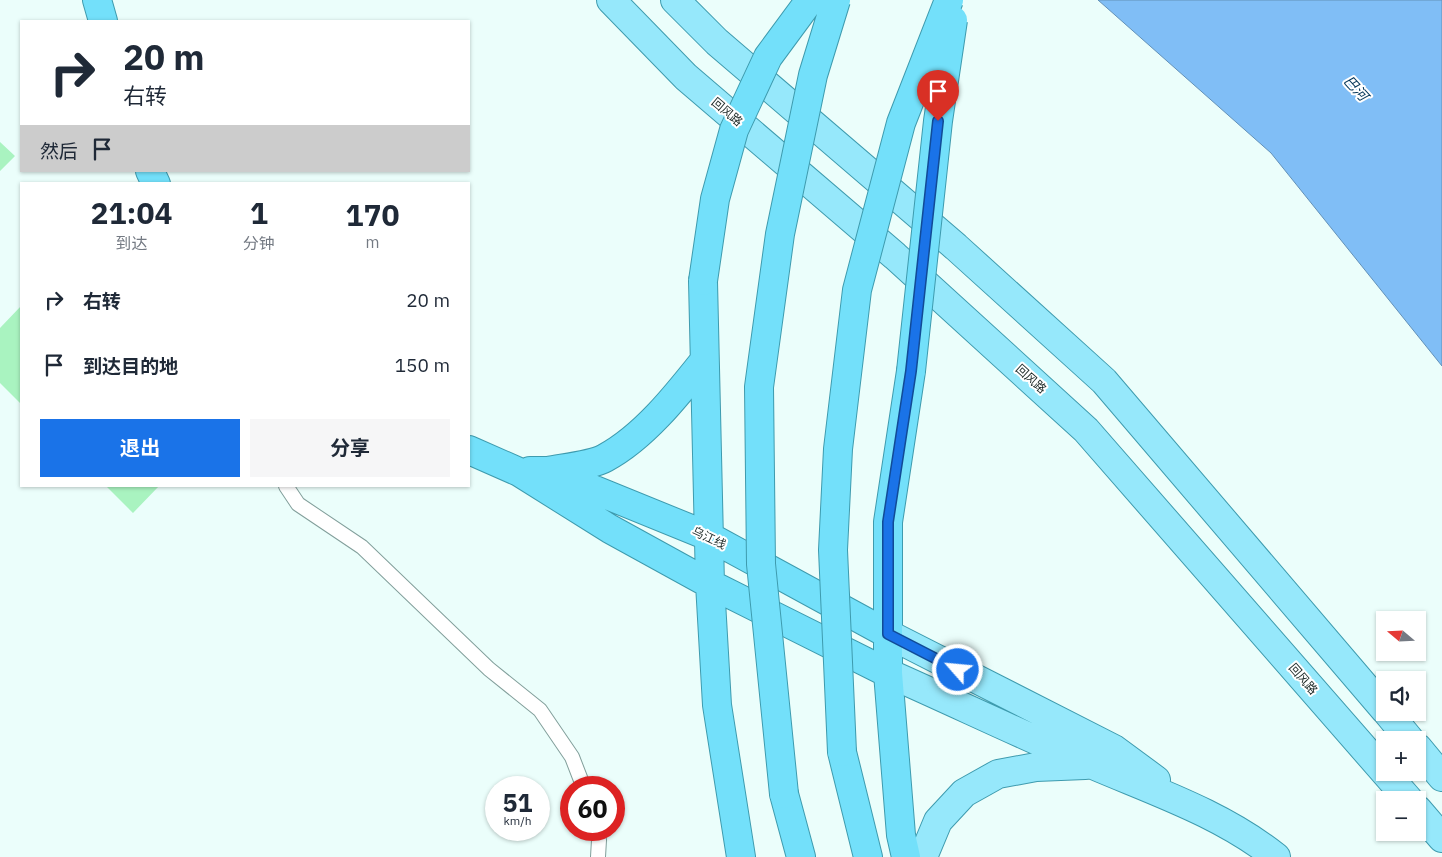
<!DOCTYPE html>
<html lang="zh">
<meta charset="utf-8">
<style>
body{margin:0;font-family:"IBM Plex Sans","Noto Sans SC",sans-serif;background:#f6f6f7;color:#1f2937;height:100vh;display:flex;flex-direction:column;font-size:19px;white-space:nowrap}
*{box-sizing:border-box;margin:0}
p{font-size:16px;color:#747a83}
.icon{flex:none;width:28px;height:28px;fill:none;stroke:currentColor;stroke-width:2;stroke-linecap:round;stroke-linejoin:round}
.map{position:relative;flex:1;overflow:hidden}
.panel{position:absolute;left:20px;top:182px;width:450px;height:305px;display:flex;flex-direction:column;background:#fff;border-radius:0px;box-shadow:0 1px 4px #0004}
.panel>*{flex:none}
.top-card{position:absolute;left:20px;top:20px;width:450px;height:152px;border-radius:0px;box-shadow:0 1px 4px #0004;background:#fff;color:#1f2937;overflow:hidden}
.needle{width:32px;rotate:289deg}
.controls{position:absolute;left:1376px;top:611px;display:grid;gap:10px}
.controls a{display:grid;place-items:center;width:50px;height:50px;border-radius:0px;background:#fff;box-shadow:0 1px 4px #0004;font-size:25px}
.speed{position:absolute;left:485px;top:776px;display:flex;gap:10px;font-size:25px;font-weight:700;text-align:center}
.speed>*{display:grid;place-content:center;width:65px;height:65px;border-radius:50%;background:#fff;box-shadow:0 1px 4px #0004;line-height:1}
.speed small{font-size:12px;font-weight:400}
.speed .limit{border:8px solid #d22;background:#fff;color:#111}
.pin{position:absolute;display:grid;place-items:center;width:42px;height:42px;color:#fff;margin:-51px -21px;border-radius:50% 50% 50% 0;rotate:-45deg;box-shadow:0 0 5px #0007}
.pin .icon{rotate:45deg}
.me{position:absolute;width:55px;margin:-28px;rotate:297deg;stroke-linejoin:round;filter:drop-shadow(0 0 4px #0008)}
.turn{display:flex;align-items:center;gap:18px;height:105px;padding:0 20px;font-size:22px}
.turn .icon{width:65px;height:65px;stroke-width:2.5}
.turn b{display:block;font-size:35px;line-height:42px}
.then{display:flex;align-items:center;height:48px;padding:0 20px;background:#0003;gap:10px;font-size:19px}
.eta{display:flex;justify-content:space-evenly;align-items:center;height:85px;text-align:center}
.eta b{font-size:30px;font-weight:700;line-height:35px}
.primary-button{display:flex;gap:10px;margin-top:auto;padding:10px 20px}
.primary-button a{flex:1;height:58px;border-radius:0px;background:#1a73e8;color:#fff;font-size:20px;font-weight:700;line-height:58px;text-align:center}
.primary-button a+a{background:#f6f6f7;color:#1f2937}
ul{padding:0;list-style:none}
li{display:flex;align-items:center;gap:15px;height:65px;padding:0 20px}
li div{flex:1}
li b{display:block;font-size:19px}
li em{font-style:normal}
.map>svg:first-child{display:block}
.water{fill:#80bef6;stroke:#6291b8}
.building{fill:#a9f3c0}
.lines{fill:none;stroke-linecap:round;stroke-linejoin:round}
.service-casing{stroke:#829f9b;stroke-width:16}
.primary-casing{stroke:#3e9bae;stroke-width:30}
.trunk-casing{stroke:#3e9bae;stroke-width:30}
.service{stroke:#fff;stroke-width:14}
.primary{stroke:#96e8fb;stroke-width:28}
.trunk{stroke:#73e0fa;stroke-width:28}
.trunk-bridge-casing{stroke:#3e9bae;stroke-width:30;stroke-linecap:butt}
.trunk-bridge{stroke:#73e0fa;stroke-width:28}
.route-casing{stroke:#114b97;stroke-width:12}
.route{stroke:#1a73e8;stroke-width:9}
.labels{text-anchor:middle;stroke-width:4;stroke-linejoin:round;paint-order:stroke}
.street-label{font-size:12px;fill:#1c2826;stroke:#fff}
.water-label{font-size:14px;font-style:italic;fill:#043659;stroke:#fff}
</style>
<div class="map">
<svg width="1442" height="857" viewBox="0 0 1442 857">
<rect width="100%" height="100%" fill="#ebfefb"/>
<path class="water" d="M1098,0H1442V366L1271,153Z"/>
<path class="building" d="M0,142L15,156L0,171Z
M21,306V404L0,383V328Z
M106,486H159L133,513Z"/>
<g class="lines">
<g class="service-casing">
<path id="service" d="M286,486L298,504L362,547L489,669L540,710L572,757L584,788
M597,830L599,840L598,857"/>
</g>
<g class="primary-casing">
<path id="primary" d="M611,0L686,77L895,256L1086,430L1409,800
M675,0L717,42L956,247L1104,381L1385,710
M888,634L1114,749L1156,780
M888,673C956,703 1024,736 1093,765C1156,792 1222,814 1276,857
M1387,712L1410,740
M1418,748L1442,777
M1418,810L1442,838
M923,857L938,821L964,793L998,774L1036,767L1085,765"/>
</g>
<g class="trunk-casing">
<path id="trunk" d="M97,0L103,21
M150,171L156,184
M703,281L710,584L717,705L741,857
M469,450L519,472L610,529L710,584L888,673
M530,471H548L708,536L888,634
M548,471C563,468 593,465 605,458C644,437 677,395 704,361
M842,752L868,857
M784,794L801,857
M906,857L901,835L888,673V522L911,371"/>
</g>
<use href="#service" class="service"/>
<use href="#primary" class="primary"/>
<use href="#trunk" class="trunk"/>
<g class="trunk-bridge-casing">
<path id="trunk-bridge" d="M703,281L715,199L734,130L768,57L810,0
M911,371L938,121L953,20
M842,752L833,550L838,449L857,290L901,123L949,0
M784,794L761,564L759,387L780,234L813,75L836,0"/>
</g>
<use href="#trunk-bridge" class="trunk-bridge"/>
</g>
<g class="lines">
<g class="route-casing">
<path id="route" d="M938,121L911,371L888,522V634L958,670"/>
</g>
<use href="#route" class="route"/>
</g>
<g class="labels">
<g class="street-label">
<text transform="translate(727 112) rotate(40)" y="4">回风路</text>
<text transform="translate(1031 379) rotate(42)" y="4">回风路</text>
<text transform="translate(709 538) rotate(25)" y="4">乌江线</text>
<text transform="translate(1303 679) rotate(49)" y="4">回风路</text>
</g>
<g class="water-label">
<text transform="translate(1356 88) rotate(47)" y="5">巴河</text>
</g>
</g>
</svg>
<div class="controls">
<a><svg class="needle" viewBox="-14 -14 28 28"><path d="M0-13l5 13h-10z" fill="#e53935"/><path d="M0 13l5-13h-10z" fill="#747a83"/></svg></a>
<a><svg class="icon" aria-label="sound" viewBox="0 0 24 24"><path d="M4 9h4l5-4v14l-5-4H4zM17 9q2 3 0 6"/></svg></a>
<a>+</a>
<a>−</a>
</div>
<div class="speed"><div>51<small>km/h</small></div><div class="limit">60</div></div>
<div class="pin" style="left:938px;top:121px;background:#d93025"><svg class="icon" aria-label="arrive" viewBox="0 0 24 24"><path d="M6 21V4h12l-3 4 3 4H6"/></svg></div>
<svg class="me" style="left:958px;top:670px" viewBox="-20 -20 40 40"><circle r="17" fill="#1a73e8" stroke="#fff" stroke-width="3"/><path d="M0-11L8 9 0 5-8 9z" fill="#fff"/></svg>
<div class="top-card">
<div class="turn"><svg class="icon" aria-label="right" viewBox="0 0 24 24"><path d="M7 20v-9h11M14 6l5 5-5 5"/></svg><div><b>20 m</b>右转</div></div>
<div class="then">然后<svg class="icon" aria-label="arrive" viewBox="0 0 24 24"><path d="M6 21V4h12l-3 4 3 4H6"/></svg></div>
</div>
<section class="panel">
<div class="eta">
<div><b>21:04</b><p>到达</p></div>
<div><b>1</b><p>分钟</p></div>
<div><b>170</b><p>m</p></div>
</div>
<ul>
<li><svg class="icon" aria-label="right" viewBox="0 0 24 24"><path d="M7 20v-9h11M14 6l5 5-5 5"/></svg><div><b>右转</b></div><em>20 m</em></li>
<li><svg class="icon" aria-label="arrive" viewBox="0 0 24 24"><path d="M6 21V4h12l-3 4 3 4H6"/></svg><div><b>到达目的地</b></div><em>150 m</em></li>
</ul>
<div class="primary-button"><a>退出</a><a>分享</a></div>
</section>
</div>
